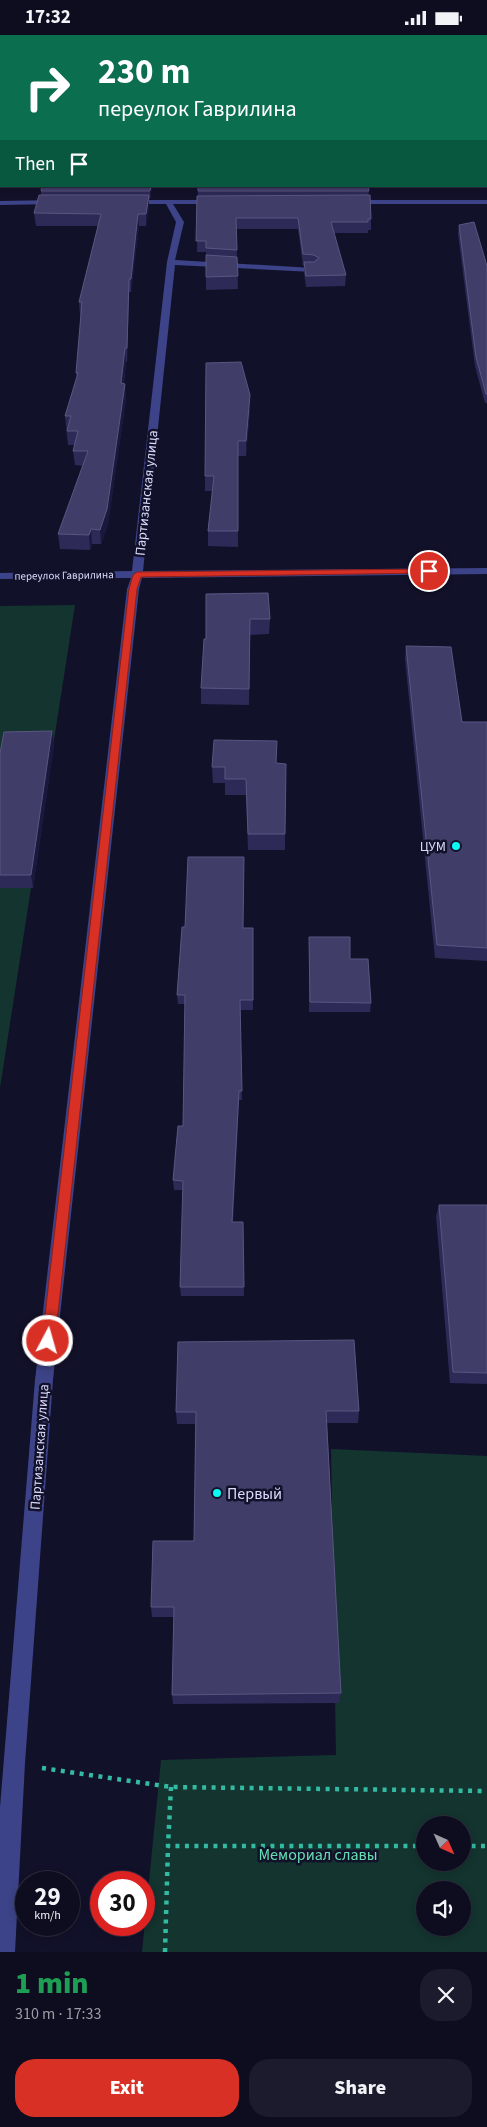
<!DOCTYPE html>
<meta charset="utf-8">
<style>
body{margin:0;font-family:"Source Sans 3",sans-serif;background:#1c1b2d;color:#f1f3f6;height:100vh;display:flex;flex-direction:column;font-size:19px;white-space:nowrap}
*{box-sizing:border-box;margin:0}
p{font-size:16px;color:#9b9ca5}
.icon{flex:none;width:28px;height:28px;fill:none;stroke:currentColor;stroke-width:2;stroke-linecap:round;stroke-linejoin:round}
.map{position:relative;height:1917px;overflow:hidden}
.sheet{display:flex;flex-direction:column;background:#0e0d20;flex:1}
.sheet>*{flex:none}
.hud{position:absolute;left:0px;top:0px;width:488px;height:152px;box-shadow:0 2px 8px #0003,0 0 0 1px #2e2d3e;background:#0b6e4f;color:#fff;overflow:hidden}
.needle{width:32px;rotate:135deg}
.tools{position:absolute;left:416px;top:1781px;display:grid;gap:10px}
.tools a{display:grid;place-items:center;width:55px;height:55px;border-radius:50%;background:#0e0d20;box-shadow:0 2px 8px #0003,0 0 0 1px #2e2d3e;font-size:25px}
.speed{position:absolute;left:15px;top:1836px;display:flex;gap:10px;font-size:25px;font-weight:700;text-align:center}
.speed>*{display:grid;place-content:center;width:65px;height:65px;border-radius:50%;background:#0e0d20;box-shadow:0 2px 8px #0003,0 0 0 1px #2e2d3e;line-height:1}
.speed small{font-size:12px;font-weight:400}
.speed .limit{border:8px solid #d22;background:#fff;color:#111}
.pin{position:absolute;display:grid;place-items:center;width:42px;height:42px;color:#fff;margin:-21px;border:2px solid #fff;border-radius:50%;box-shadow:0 1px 5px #0007}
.me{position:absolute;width:55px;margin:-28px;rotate:6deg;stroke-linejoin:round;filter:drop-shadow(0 0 4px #0008)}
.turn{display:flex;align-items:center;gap:18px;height:105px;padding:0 15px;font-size:22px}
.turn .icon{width:65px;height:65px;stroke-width:2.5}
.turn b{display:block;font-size:35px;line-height:42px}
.then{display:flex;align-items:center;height:48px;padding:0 15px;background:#0003;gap:10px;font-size:19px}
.round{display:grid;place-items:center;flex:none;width:52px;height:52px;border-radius:20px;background:#1c1b2d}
.head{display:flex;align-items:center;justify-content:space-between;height:85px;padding:0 15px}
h1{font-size:30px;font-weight:800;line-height:38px;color:#1e9e55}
.cta{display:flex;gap:10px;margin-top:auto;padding:10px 15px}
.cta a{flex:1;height:58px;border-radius:20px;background:#d93025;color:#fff;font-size:20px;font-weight:800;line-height:58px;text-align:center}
.cta a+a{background:#1c1b2d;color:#f1f3f6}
.status{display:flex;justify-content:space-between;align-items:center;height:35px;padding:0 25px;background:#0e0d20;direction:ltr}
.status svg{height:14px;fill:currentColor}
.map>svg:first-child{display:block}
.green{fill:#14342f;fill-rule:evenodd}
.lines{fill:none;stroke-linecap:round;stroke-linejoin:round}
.path{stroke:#32bba2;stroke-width:4.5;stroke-dasharray:4 5.5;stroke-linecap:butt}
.minor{fill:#3d4388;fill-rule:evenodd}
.wall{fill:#2e2a58}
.shaded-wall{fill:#1b183e}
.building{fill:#413d69;stroke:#595681}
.route{fill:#d93025;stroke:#8d1f18}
.poi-dot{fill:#0afbf6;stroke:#12112a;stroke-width:2}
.labels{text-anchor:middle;stroke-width:5;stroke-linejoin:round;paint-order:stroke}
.far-street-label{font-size:11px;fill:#dbdbfe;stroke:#12112a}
.street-label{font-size:14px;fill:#dbdbfe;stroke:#12112a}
.poi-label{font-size:14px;fill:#dbdbfe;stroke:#12112a;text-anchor:end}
.near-poi-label{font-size:16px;fill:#dbdbfe;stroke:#12112a;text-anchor:start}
.near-park-label{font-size:16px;fill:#66dfb2;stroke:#12112a}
</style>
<div class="status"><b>17:32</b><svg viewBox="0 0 49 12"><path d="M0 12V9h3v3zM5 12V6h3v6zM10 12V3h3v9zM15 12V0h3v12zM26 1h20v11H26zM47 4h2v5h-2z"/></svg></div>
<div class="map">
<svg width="487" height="1917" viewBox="0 0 487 1917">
<rect width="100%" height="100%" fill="#12112a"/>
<path class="green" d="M75,570L0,1053V571Z
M331,1414L487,1421V1917H142L161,1725L336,1720ZM425,1790H462V1828H425ZM425,1855H462V1892H425Z"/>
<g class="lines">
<path class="path" d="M42,1733L171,1752L487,1756
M171,1752L168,1811H425
M462,1811H487
M165,1917L168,1811"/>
<path class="minor" d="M446,0H452V1H446Z
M486,135H487V142H486Z
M59,165L60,167L56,169L0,170V166Z
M126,165H221L222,167L218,169H173L184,187L175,225L313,233L317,235L313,237L175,230L143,536L487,533V539L142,543L139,554L53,1345L25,1728L15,1917H0V1772L35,1345L127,554L131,543L0,544V538L132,536L167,227L176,187L166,169H129L125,167Z
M348,165H487V169H348Z"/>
</g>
<path class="wall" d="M296,0H442V1H348Z
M453,0H487V71L486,69V1H454Z
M1,60V88H0V64Z
M152,151L150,164H149V172L146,191H139L131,257H129L127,327H126L124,348L126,363L108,489L101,509H92L90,515L60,514L58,499L83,431L75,430L73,416L75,410H68L65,381L77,343L76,338L81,280H80L79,267L98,191H36L34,178L41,160V156Z
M198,151L369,156L368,160L371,184V195H368V198H334L346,240L345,251L306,252L304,238V231H303L298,194H236L238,254L206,255V217H197Z
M459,190L487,231V368H485L475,331L458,199Z
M250,374L246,421H238V512L208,511V496L212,456H205V441Z
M206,559L270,584L269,599L250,600L249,670L201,669V653L206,604Z
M406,611L462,687H487V926L435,923L405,624Z
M52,696L54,709L33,853H0V718Z
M276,728L285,799V815H248L246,760H225V748H213L212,732Z
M243,893H253V975H240L242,1065H239L233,1187H243L244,1261H181L180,1252L183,1155H174L173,1145L183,1091L185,969H178L177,960Z
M309,902L350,924L371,968L370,977H309Z
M439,1170H487V1349L450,1348L436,1181Z
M359,1376L358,1388H327L341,1658L339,1668L173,1669L172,1660L174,1582H152L151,1572L194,1506L195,1389H177L176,1377Z"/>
<path class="shaded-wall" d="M151,151H152L150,164V156Z
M149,160V172L146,191V179Z
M138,179L139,191L131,257V244Z
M129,244V257L127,327V313Z
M125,313L126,327L122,362L121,348Z
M125,349L126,363L108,489L101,509L100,495Z
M250,360V374L246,421V406Z
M91,494L92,509L90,515L89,500Z
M52,696L54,709L33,853L31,840Z
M239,1056V1065L232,1196V1187Z"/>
<path class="building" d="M0,0H201V1H1V44H0Z
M202,0H280V1H202Z
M349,0H442V1H349Z
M457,0H487V54H486V1H458Z
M1,60V81H0V64Z
M42,151H151L150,156H41Z
M198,151H368L369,156H198Z
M39,160H149L146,179H138L131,244H129L127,313H125L121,348L125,349L107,474L100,495L91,494L89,500L58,499L88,416H73L78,396H67L71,381H65L78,338H76L82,267H79L101,179L34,178Z
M370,160L371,184H368V187H331L346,240L306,241L304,227H314L319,223L314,220L303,219L298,183H236L237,215L206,213V206H196L197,161Z
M474,187L487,231V359H486L476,322L459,190Z
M206,220L237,222L238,241L206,242Z
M241,327L250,360L246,406H238V496H208L214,441H205L206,328Z
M268,558L270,584H250L249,654L201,653L204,604H206V559Z
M406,611L451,612L462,687H487V913L437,910Z
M52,696L31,840H0V718L4,697Z
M214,705L277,706L276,728L286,729L285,799H248L246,744H225V732H212Z
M188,822H244L243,893H253V965H240L242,1056H239L232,1187H243L244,1252H180L183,1146L173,1145L178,1091H183L185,960H177L182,892H185Z
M309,902H350V924H368L371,968L310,967Z
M439,1170H487V1338L453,1337Z
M354,1305L359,1376H326L341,1658L172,1660L174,1572H151L153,1506H194L196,1377H176L178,1307Z"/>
<path class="route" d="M429,534L433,536L432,538L141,542L137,554L55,1306L53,1311L48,1313L44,1311L42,1306L129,554L133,540L137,537Z"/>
<g class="poi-dot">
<circle cx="456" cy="811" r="5"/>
<circle cx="217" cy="1458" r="5"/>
</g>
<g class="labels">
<g class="far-street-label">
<text transform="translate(64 540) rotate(-1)" y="4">переулок Гаврилина</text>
</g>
<g class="street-label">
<text transform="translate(146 458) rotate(-84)" y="5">Партизанская улица</text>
<text transform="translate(39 1412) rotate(-86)" y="5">Партизанская улица</text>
</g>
<g class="poi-label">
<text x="446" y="816">ЦУМ</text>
</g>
<g class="near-poi-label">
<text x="227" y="1464">Первый</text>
</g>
<g class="near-park-label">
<text x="318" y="1825">Мемориал славы</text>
</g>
</g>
</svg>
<div class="tools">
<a><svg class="needle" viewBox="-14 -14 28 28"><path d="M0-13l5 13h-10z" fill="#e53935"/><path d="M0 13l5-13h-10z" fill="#9b9ca5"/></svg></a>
<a><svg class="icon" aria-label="sound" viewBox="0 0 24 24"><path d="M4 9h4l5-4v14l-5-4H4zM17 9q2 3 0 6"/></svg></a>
</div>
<div class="speed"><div>29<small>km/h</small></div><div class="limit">30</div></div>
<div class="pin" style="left:429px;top:536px;background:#d93025"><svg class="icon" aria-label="arrive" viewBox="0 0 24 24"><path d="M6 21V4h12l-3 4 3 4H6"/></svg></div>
<svg class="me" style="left:48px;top:1306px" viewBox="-20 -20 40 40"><circle r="17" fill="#d93025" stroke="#fff" stroke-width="3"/><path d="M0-11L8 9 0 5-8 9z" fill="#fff"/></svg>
<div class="hud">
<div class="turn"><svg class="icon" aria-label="right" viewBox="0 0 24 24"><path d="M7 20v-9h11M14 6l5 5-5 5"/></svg><div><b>230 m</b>переулок Гаврилина</div></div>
<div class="then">Then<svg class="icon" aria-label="arrive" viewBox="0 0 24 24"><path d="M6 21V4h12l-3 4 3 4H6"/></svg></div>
</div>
</div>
<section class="sheet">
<div class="head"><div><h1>1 min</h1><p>310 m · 17:33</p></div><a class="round"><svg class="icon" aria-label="close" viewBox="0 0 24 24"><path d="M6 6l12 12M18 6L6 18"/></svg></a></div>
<div class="cta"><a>Exit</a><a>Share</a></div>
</section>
